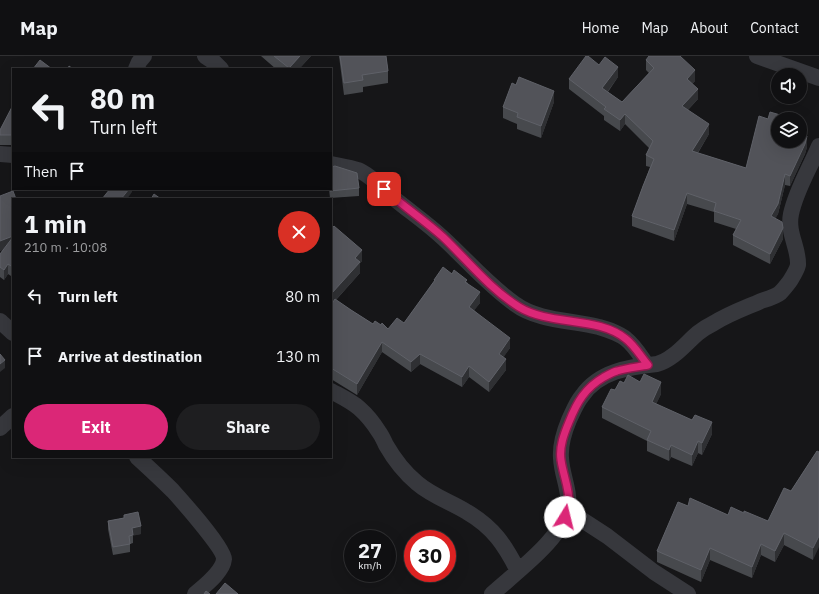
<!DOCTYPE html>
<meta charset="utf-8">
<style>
body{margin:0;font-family:"IBM Plex Sans",sans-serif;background:#1e1e20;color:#f1f3f6;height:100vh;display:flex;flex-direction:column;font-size:15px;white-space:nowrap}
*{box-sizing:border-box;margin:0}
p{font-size:13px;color:#9c9d9f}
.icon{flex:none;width:22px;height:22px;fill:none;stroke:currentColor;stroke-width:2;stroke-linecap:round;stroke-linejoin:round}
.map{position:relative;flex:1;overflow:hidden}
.drawer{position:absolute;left:12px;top:142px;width:320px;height:260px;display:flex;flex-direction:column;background:#101012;border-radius:0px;box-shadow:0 4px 16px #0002,0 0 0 1px #303032}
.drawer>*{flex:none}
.hud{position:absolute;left:12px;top:12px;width:320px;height:122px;border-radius:0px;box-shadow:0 4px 16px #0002,0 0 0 1px #303032;background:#101012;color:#f1f3f6;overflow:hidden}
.fabs{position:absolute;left:771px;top:12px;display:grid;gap:8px}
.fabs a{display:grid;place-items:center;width:36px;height:36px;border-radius:50%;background:#101012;box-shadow:0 4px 16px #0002,0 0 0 1px #303032;font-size:20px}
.speed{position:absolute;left:344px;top:474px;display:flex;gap:8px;font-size:20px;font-weight:700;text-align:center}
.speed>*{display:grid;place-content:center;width:52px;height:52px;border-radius:50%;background:#101012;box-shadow:0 4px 16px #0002,0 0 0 1px #303032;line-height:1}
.speed small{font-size:10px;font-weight:400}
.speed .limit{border:6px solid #d22;background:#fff;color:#111}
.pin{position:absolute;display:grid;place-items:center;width:34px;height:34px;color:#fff;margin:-17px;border-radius:8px;box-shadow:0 2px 6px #0006}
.me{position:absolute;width:44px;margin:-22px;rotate:9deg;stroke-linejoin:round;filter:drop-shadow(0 0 3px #0008)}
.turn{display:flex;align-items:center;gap:14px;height:84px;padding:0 12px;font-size:18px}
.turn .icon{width:52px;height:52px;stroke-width:2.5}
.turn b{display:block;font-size:28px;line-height:34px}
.then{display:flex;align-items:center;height:38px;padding:0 12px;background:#0003;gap:8px;font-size:15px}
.round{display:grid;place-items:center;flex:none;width:42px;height:42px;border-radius:21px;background:#1e1e20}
.summary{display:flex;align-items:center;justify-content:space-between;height:68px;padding:0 12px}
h1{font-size:24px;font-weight:700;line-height:30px}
.action{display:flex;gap:8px;margin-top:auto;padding:8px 12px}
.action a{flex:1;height:46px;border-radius:24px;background:#db2777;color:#fff;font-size:16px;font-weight:700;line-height:46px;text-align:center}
.action a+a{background:#1e1e20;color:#f1f3f6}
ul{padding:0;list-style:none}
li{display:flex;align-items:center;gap:12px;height:60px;padding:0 12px}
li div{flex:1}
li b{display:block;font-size:15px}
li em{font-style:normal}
header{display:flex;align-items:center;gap:24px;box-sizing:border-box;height:56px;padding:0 20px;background:#101012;border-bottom:1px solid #303032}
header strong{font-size:19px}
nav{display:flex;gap:22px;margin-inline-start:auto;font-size:14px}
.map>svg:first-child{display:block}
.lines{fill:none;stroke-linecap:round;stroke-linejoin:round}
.street{stroke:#37383d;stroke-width:16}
.wall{fill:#47494d}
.shaded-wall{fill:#2f3033}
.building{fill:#525359;stroke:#5f6168}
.route-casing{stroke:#8e194d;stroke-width:10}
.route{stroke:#db2777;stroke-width:7}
</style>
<header>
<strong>Map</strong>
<nav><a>Home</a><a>Map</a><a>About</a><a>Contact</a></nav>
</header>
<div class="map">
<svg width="819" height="538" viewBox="0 0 819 538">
<rect width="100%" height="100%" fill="#161618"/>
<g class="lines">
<path class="street" d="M205,0L214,6L221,13
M757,0L819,22
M136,13L139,6L144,0
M0,98L13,99
M331,108C340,110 349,111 358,114C371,119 385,135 396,144C412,157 428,168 443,182C467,204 488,229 515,248C538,265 571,264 599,271C609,274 619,277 626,283C635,290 641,301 647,309
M0,265L13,277
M331,335C340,340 351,345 359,352C367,359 374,368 379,376C382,380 384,385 386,389C394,403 405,417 417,427C432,440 451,446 467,456C493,471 505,489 518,515
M0,372L13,360
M137,401C149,412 161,423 173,435C182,445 224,492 224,503C223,516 204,530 195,538
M567,454L607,480L654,516L688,538
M492,538C514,518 557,486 566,459C573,438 562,423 561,402C560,389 564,376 569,364C573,356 576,347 582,340C599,315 629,311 657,308C673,304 686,287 698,277C703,273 708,270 714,267C728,258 745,252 761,245C767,243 775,241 780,237C784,233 787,229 790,225C793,220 797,214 798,209C799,192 787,177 791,158C796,134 810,112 819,90"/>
</g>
<path class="wall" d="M261,0H311L299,13H276Z
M339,0H386L388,15V27L363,31V36L344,39Z
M646,4L695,25L692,28L698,43L688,54L709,78L698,97L746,112L768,63L800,64L802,75L801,79L807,91L805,98L790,130L785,129L778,158L775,162L783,183L770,208L733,189V179L736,173L714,166V156L687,148L674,185L632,170V160L650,111L646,110V99L649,92L625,68L620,75L604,64V60L569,33V23L599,9L618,21L608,36L622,46L649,17L646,14Z
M516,29L554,46L541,82L517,73V68L503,62V51Z
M13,49L12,89H0V74Z
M359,132V140L330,142L329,133Z
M13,143V217L11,220L8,218L4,224L0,221V198L4,193L0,195Z
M331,173L362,205L360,207V217L336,244L351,254L373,268L388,273L404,267L434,226V224L452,218L467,226L480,247L474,254L510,292L503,301L506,314L489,336L469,321L462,331L420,308L411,316L382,296L357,339L331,323V249L332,248L331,247Z
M624,327L661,338L656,348L712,378L702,399L698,397L692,410L671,401L669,405L647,395V385L602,362V351Z
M817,395L813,504L784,489L775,506L761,499L752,522L710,504L701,526L657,506V495L688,450L728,459L744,457L768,465L791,435Z
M124,459L141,478L133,479V487L130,488V496L113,499L108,473V465L124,462Z"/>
<path class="shaded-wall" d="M300,0H311L299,13H289Z
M618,11V21L602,43V32Z
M695,14V25L687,33V23Z
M698,33V43L682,60V50Z
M554,35V46L541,82V70Z
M625,58V68L620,75V64Z
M802,65V75L800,83V73Z
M709,68V78L692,106V95Z
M13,79V89H12V80Z
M807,80V91L805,98L790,130V120Z
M785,118V129L778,158L771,171V160Z
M129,133H132V136L127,143H121Z
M687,137V148L674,185V174Z
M783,172V183L770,208V198Z
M13,180V190L0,195V185Z
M362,194V205L360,207V217L332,248V237L355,202Z
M13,207V217L11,220V210Z
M8,208V218L4,224V214Z
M480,236V247L469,261V251Z
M510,282V292L499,308V298Z
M382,286V296L357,339V328Z
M420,298V308L411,316V306Z
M506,303V314L489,336V326Z
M5,304V312L0,316V308Z
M469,310V321L462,331V321Z
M661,326V338L652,357V346Z
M712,366V378L702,399V387Z
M698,385V397L692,410V399Z
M671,389V401L669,405V394Z
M141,470V478L132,480V472Z
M784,477V489L775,506V495Z
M819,480V491L813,504V492Z
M761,488V499L752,522V511Z
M710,492V504L701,526V514Z"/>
<path class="building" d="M274,0H300L289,12Z
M340,0H386L388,15L362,19L363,24L344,27Z
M586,0H588L599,9L605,1L618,11L602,32L622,46L654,12L646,4L649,0H680L695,14L687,23L698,33L682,50L709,68L692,95L746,112L759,60L768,63L770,56L794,63H778V85H800V78L807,80L805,88L790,120L785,118L778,148L771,160L782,166L783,172L770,198L733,179L741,164L714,155L716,147L687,137L674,174L632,160L643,130L654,103L646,99L653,85L625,58L620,64L604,53L606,51L569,23Z
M40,4L52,13H33Z
M69,10L73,13H68Z
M519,21L554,35L541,70L517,61L518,57L503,51L512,27L516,29Z
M13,49V79H0V74Z
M800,64L802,65L800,73Z
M335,110L357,117L359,132L330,135L329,133H331V111Z
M110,133H129L121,143H102Z
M13,135L16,143H13V180L0,185V140Z
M154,138L161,143H151Z
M334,170L362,194L355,202L360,206L332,237L331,236V173Z
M13,181V207L11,210L8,208L4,214L0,211V198Z
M443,211L452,218L454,214L467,224L465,226L480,236L469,251L510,282L499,298L506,303L489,326L469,310L462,321L420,298L411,306L382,286L357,328L331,312V249L335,243L351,254L373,268L375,265L381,269L382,267L388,273L397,262L404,267L435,224H434Z
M0,298L5,304L0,308Z
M644,318L661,326L652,346L692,364L695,359L712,366L702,387L698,385L692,399L671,389L669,394L647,384L651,375L602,351L611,333L615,334L620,325L624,327L628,319L640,326Z
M817,395L819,396V480L813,492L784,477L775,495L761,488L752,511L710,492L701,514L657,495L678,446L688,450L690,442L728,459L731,451L744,457V455L768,465L784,432L791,435Z
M138,456L141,470L132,472L133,479L129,480L130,488L113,491L108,465L124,462V459Z
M225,527L238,538H216Z
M206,535L210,538H204Z"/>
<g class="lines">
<g class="route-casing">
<path id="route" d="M384,133C403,150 424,164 443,181C468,205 490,233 519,251C550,270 598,260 626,283C635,290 641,301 648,309C638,311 627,312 617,315C613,316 608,319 604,321C585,332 577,346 569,366C564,378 559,391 561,404C563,419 570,434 569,449C568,453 566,457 565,461"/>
</g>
<use href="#route" class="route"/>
</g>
</svg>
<div class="fabs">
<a><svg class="icon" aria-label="sound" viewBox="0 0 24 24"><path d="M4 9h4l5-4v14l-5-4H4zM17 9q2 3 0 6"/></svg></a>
<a><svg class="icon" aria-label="layers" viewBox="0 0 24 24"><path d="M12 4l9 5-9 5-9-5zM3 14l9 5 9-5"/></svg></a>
</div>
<div class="speed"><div>27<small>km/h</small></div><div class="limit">30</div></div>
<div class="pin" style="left:384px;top:133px;background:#d93025"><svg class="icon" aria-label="arrive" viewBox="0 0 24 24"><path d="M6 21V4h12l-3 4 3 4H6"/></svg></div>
<svg class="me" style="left:565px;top:461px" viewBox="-20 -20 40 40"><circle r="19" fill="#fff"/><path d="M0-13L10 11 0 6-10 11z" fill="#db2777"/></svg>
<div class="hud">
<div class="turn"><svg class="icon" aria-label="left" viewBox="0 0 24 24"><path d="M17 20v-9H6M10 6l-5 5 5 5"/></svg><div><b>80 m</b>Turn left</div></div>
<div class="then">Then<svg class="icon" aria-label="arrive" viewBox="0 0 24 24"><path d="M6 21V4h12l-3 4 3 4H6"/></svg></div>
</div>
<section class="drawer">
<div class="summary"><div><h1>1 min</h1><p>210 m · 10:08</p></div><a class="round" style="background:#d93025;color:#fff"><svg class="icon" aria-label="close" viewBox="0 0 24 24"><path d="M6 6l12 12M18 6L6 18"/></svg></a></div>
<ul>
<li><svg class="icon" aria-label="left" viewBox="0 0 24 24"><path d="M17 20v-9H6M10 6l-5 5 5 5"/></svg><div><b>Turn left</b></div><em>80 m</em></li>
<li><svg class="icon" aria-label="arrive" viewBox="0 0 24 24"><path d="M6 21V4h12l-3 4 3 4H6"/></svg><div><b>Arrive at destination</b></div><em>130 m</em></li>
</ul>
<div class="action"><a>Exit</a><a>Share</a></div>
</section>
</div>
